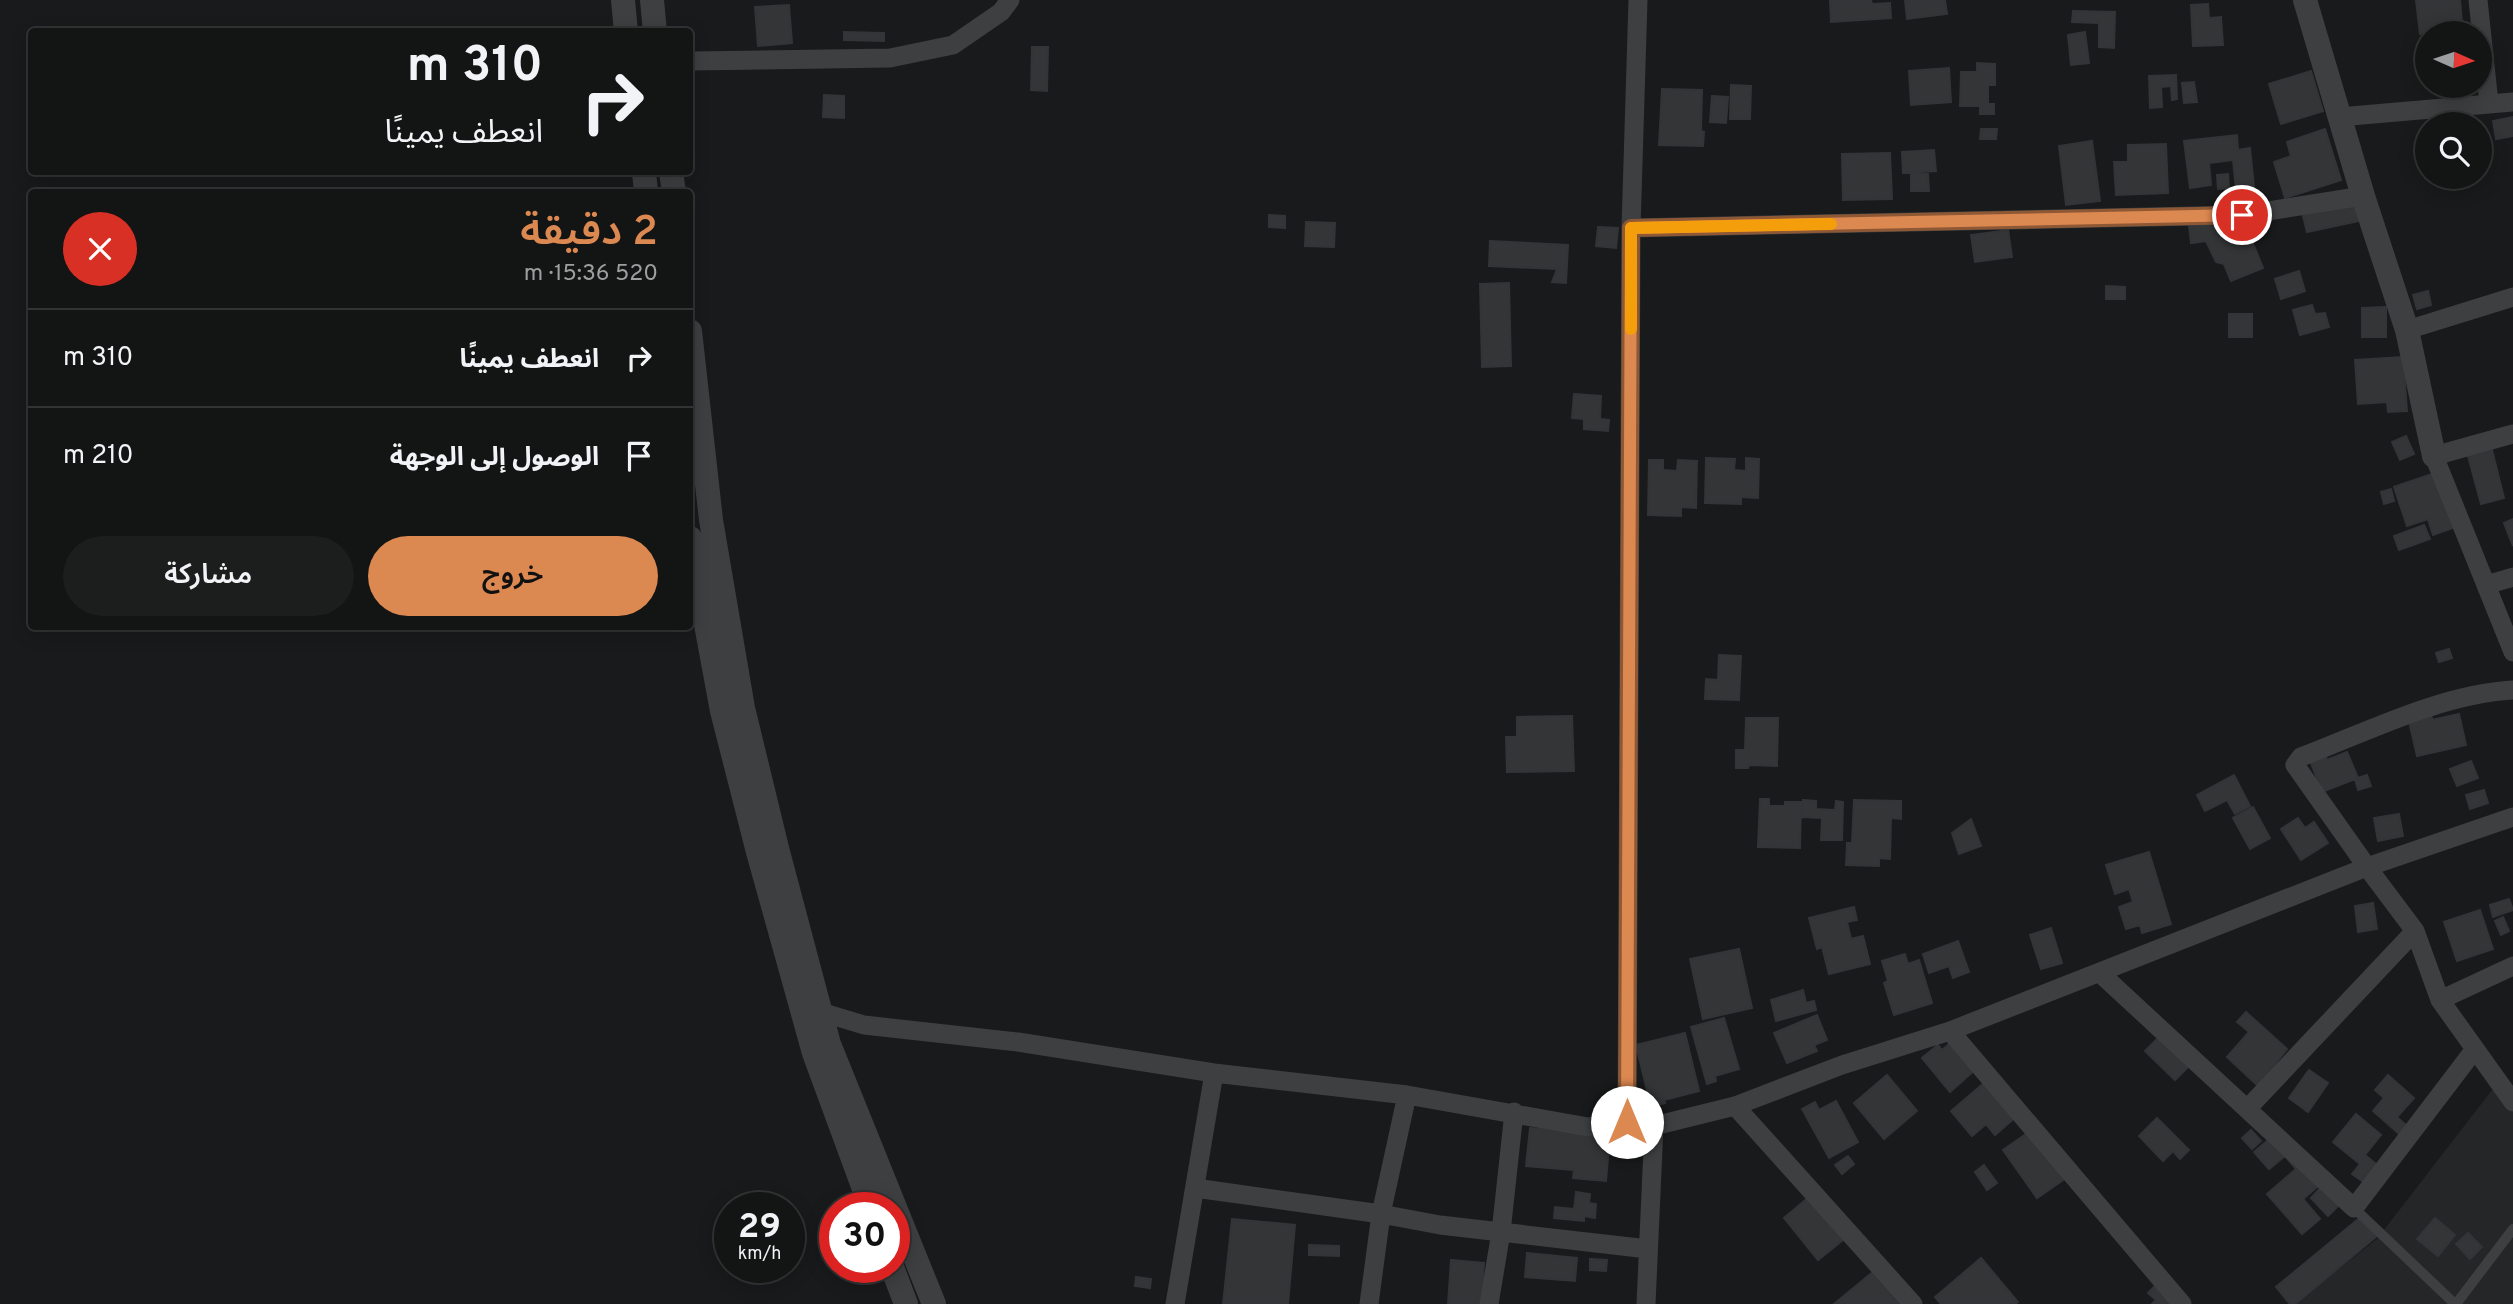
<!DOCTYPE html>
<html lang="ar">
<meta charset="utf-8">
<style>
body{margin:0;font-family:Overpass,"Noto Sans Arabic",sans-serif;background:#1c1d1d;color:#f1f3f6;direction:rtl;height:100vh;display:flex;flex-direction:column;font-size:26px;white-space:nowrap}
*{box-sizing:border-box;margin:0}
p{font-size:23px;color:#9d9ea0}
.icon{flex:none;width:38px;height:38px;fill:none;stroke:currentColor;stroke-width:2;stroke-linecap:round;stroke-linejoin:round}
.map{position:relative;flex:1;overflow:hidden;direction:ltr}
.details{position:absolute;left:28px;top:189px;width:665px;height:441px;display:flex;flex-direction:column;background:#131414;border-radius:7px;box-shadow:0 4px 18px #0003,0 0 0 2px #323334;direction:rtl}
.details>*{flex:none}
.hud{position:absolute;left:28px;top:28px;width:665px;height:147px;border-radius:7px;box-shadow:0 4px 18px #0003,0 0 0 2px #323334;direction:rtl;background:#131414;color:#f1f3f6;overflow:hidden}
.needle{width:46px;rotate:93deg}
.tools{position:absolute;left:2415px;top:21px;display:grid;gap:14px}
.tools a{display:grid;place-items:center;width:77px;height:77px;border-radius:50%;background:#131414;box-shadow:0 4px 18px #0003,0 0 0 2px #323334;font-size:35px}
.speed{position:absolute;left:714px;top:1192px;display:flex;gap:14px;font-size:35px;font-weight:700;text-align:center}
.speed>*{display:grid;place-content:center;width:91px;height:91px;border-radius:50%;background:#131414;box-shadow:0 4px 18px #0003,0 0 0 2px #323334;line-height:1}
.speed small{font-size:18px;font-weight:400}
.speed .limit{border:10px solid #d22;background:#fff;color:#111}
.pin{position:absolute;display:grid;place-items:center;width:60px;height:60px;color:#fff;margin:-30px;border:4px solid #fff;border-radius:50%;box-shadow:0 2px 7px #0007}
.me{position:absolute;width:77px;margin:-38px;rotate:0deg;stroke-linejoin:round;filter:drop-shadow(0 0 5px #0008)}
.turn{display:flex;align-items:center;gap:24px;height:147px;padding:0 35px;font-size:32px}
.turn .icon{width:91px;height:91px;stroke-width:2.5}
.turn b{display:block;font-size:49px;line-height:60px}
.round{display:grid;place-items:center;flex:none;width:74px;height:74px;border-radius:37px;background:#1c1d1d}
.overview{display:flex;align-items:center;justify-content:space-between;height:119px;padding:0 35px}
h1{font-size:42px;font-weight:600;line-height:52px;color:#dc8851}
.action{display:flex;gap:14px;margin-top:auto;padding:14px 35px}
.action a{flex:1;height:80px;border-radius:42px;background:#dc8851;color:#111;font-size:28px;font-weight:600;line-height:80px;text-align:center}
.action a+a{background:#1c1d1d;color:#f1f3f6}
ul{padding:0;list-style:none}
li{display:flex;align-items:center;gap:21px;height:98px;padding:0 35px;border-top:2px solid #323334}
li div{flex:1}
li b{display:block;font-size:26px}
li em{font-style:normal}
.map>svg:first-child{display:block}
.built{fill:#252628}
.building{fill:#343537;stroke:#333437;stroke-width:2}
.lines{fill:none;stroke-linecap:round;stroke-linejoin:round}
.service{stroke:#3d3f41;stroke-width:10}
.minor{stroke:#3d3f41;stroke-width:19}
.tertiary{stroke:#3d3f41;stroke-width:24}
.route-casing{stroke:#8f5835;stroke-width:18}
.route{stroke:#dc8851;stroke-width:12}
.slow{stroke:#f59e0b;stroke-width:12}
</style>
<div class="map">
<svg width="2513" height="1304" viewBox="0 0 2513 1304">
<rect width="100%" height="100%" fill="#191a1b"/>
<path class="built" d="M2499,1081L2513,1101V1304H2294L2377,1239Z"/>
<path class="building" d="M1830,0H1871L1872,4L1890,3L1891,18L1831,22Z
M1905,0H1945L1947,14L1907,19Z
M2416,0H2460L2463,33L2420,34Z
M2208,4L2209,18L2221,17L2223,45L2193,46L2191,5Z
M789,5L792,43L758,46L755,7Z
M2073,11L2115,12L2114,48L2099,47V23L2072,22Z
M844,32L884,33V41L844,40Z
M2085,32L2089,63L2071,65L2068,35Z
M1032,47H1048L1047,91L1031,90Z
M1977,63L1995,64V85H1988V104H1994V114H1980V106H1960L1961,72H1977Z
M1949,68L1951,102L1911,105L1909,71Z
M2311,71L2323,111L2281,124L2269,84Z
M2176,75L2177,99L2172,100L2171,86L2161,87L2162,107L2150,108L2149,76Z
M2194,82L2197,102L2184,103L2182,83Z
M1731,85L1751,86L1750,119H1730Z
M1662,89L1702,90L1701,131L1704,132L1703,146L1659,145Z
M824,95L844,96V118L823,117Z
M1712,96L1728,97L1726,123L1710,122Z
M2443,111H2473L2472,124H2442Z
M2513,117V136L2496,139L2493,121Z
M1981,129H1997L1996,139H1980Z
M2325,129L2341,180L2285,198L2274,162L2291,156L2287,142Z
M2237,135L2238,150L2250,148L2255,197L2237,199L2233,160L2209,163L2211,185L2190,188L2184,141Z
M2092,141L2100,201L2066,205L2059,146Z
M2166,144L2168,193L2116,195L2114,162H2128V145Z
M1934,150L1936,171L1903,173L1902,152Z
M1890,153L1892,199L1843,200L1842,154Z
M1911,174H1928L1929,191H1911Z
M2228,174L2229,188L2218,189L2217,175Z
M2355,201L2359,221L2307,232L2302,212Z
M1269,215L1285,216V228L1269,227Z
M1306,222L1335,223L1334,247L1305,246Z
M2221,223L2225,233L2234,232L2240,242L2248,231L2263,268L2231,281L2224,264L2216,262L2206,241L2191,243L2189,226Z
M1598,227L1618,228L1616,248L1596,246Z
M2008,230L2012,257L1975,262L1971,235Z
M1490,241L1568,245L1566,283L1552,282L1557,269L1489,266Z
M2299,271L2305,291L2281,299L2275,279Z
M1509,283L1511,366L1482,367L1480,284Z
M2106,286L2125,287V299H2106Z
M2428,291L2431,305L2417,309L2413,295Z
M2312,305L2315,314L2325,313L2329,327L2300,335L2293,310Z
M2386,307V337H2362V308Z
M2229,314H2252V337H2229Z
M2403,357L2407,411L2388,412L2387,402L2358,404L2355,360Z
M1574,394L1601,396L1600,419L1609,420L1608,431L1584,429V419L1572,418Z
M2406,436L2414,454L2400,460L2392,442Z
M2492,450L2504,498L2481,504L2468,456Z
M1706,458L1735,459L1734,470L1746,471V458L1759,459L1758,498L1741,497V504L1705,503Z
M1649,460H1663V470L1677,471L1678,460L1697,461L1696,508L1681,507V516L1648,515Z
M2435,473L2453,528L2433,535L2428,519L2407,526L2394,487Z
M2391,489L2394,501L2384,504L2381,492Z
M2513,519V546L2504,523Z
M2424,525L2430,539L2399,550L2394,536Z
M2449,649L2452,658L2439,662L2436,653Z
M1719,655L1741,656L1739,700L1705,699L1706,679L1718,680Z
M2431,712L2432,720L2459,714L2466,745L2417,756L2408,717Z
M1572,716L1574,771L1507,772L1506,737H1517V717Z
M1746,718H1778L1777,766L1749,765L1748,768H1736V750H1745Z
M2323,749L2327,760L2347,752L2358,778L2322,792L2308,755Z
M2471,761L2478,778L2457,786L2450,769Z
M2234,775L2250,806L2235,814L2227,800L2205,811L2197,795Z
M2367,775L2371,786L2358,790L2355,779Z
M2484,790L2488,803L2470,809L2466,795Z
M1760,799H1769V806H1785V802H1801L1800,848L1758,847Z
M1803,800L1816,801V809L1835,810L1836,801L1843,802L1842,840H1821L1822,818L1802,817Z
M1854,800L1901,801V819L1891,818L1890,859L1879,858V866L1846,865L1847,843H1852Z
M2253,807L2270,838L2250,849L2233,818Z
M2399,814L2403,836L2378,841L2374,818Z
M2298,818L2305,828L2314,822L2328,843L2301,860L2281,829Z
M1971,819L1981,846L1959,854L1952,833Z
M2149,852L2171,924L2142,933L2140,925L2126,929L2119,907L2133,902L2129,889L2115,894L2106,865Z
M2509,899L2513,910L2493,917L2490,905Z
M2373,903L2377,929L2358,932L2355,906Z
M1854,907L1857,920L1847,922L1851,939L1863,936L1870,964L1829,974L1822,947L1817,949L1809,918Z
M2480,910L2493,949L2457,961L2444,922Z
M2503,917L2509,931L2501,935L2495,921Z
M2051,928L2062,963L2041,969L2030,935Z
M1958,941L1969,972L1953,978L1949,966L1929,973L1923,954Z
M1739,949L1752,1008L1703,1019L1690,959Z
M1905,954L1908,964L1919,960L1932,1003L1894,1015L1884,983L1888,981L1882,961Z
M1803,990L1806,1003L1814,1001L1816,1010L1776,1021L1771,1000Z
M2246,1012L2287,1049L2258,1086L2227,1057L2249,1032L2237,1022Z
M1817,1015L1827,1040L1814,1045L1817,1051L1787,1063L1774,1033Z
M1724,1018L1739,1069L1715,1076L1716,1081L1707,1084L1691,1027Z
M2167,1029L2197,1058L2175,1080L2145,1051Z
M1685,1033L1699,1091L1664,1100L1665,1103L1651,1107L1636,1045Z
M1953,1041L1976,1069L1950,1092L1922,1058L1938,1045L1942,1050Z
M2309,1070L2328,1083L2308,1112L2289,1098Z
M1887,1075L1917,1111L1884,1139L1854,1103Z
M2388,1075L2414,1098L2397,1117L2407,1126L2399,1134L2373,1111L2384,1098L2375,1090Z
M1985,1082L2018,1115L1995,1135L1986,1124L1972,1136L1951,1111Z
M1836,1101L1858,1142L1829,1158L1802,1109L1815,1102L1819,1110Z
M2356,1114L2381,1135L2365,1155L2376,1164L2362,1181L2352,1174L2360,1164L2333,1142Z
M2157,1118L2189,1150L2180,1159L2173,1151L2163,1161L2139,1136Z
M1530,1128L1610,1135L1606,1181L1573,1178L1574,1170L1526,1166Z
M2032,1130L2066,1178L2037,1198L2003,1150Z
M2251,1130L2261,1141L2252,1149L2242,1138Z
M2274,1135L2324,1181L2303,1199L2320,1219L2302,1234L2267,1194L2296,1169L2285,1156L2269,1169L2254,1152Z
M1848,1156L1854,1164L1842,1174L1835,1165Z
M1984,1165L1997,1183L1987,1190L1975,1172Z
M2328,1180L2346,1198L2328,1216L2311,1198Z
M1576,1192L1590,1194L1589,1203L1596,1204L1595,1218L1584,1216V1221L1554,1218L1555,1207L1574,1209Z
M1809,1197L1844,1239L1818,1260L1784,1218Z
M2362,1216L2378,1235L2295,1304H2290L2276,1287Z
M2435,1218L2455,1235L2438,1256L2417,1239Z
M1232,1219L1295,1225L1288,1304H1223Z
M2468,1233L2482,1247L2470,1259L2456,1244Z
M1309,1245L1339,1246V1256L1309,1255Z
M1527,1253L1577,1258L1575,1281L1525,1277Z
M1981,1258L2018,1302L2015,1304H1941L1935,1297Z
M1590,1259L1607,1260L1606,1271L1590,1270Z
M1451,1260L1484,1263L1481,1304H1448Z
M1873,1272L1899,1304H1834Z
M1136,1277L1151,1279L1150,1288L1135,1286Z
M2159,1282L2181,1304H2152L2156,1300L2148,1293Z"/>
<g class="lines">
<path class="service" d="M2354,1208L2455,1304
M2456,1304L2513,1229"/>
<path class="minor" d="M2478,0L2489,103
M690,61L890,58L953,45L1001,12L1010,0
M2339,117L2513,102
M1631,228L2242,215L2363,196
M2407,330L2513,297
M2513,434L2434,456L2513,652
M2486,585L2513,577
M2513,690C2441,694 2367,732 2301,757L2295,765L2367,867L2415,931L2440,1000L2513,1102
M2101,974L2354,1208L2475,1049
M2440,1000L2513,966
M821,1012L864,1025L1018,1042L1214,1073L1407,1095L1588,1127L1627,1122L1654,1126L1735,1106L1842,1065L1950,1031L2367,867L2513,817
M1950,1031L2182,1304
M1735,1106L1913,1304
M2247,1109L2415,931
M1627,1122L1631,228L1638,0
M1195,1188L1381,1214L1440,1225L1648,1249
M1175,1304L1214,1073
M1369,1304L1381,1214L1407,1095
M1489,1304L1501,1232L1514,1112
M1646,1304L1654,1126"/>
<path class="tertiary" d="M623,0L626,32
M652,0L655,32
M2305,0L2363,196L2407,330L2434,456
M644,172L646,192
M671,172L674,192
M690,331L711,520L743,708L777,848L829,1044L934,1304
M690,538L722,711L758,852L814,1053L871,1208
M892,1267L906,1304"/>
</g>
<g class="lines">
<g class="route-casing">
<path id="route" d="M1627,1122L1631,228L2242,215"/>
</g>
<use href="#route" class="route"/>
<path class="slow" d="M1631,329V228L1831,224"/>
</g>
</svg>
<div class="tools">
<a><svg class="needle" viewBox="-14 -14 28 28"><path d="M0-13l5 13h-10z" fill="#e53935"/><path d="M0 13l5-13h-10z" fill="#9d9ea0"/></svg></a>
<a><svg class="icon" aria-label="search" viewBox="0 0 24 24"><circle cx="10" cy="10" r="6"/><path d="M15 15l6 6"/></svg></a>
</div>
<div class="speed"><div>29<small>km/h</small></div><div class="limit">30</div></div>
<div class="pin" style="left:2242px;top:215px;background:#d93025"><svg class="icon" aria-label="arrive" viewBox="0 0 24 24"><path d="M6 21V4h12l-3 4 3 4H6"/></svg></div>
<svg class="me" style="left:1627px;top:1122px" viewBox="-20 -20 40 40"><circle r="19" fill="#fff"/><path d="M0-13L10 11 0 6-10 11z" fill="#dc8851"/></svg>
<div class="hud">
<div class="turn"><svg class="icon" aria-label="right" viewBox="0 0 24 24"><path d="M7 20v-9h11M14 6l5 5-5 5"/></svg><div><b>310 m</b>انعطف يمينًا</div></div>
</div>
<section class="details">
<div class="overview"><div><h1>2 دقيقة</h1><p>520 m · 15:36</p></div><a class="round" style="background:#d93025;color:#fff"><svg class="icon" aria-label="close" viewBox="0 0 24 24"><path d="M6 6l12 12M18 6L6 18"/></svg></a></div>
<ul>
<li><svg class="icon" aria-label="right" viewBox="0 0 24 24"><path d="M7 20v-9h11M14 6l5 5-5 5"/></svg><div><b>انعطف يمينًا</b></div><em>310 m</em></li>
<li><svg class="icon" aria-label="arrive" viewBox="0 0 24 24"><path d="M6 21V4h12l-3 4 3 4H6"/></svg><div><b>الوصول إلى الوجهة</b></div><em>210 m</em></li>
</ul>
<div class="action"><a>خروج</a><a>مشاركة</a></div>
</section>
</div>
